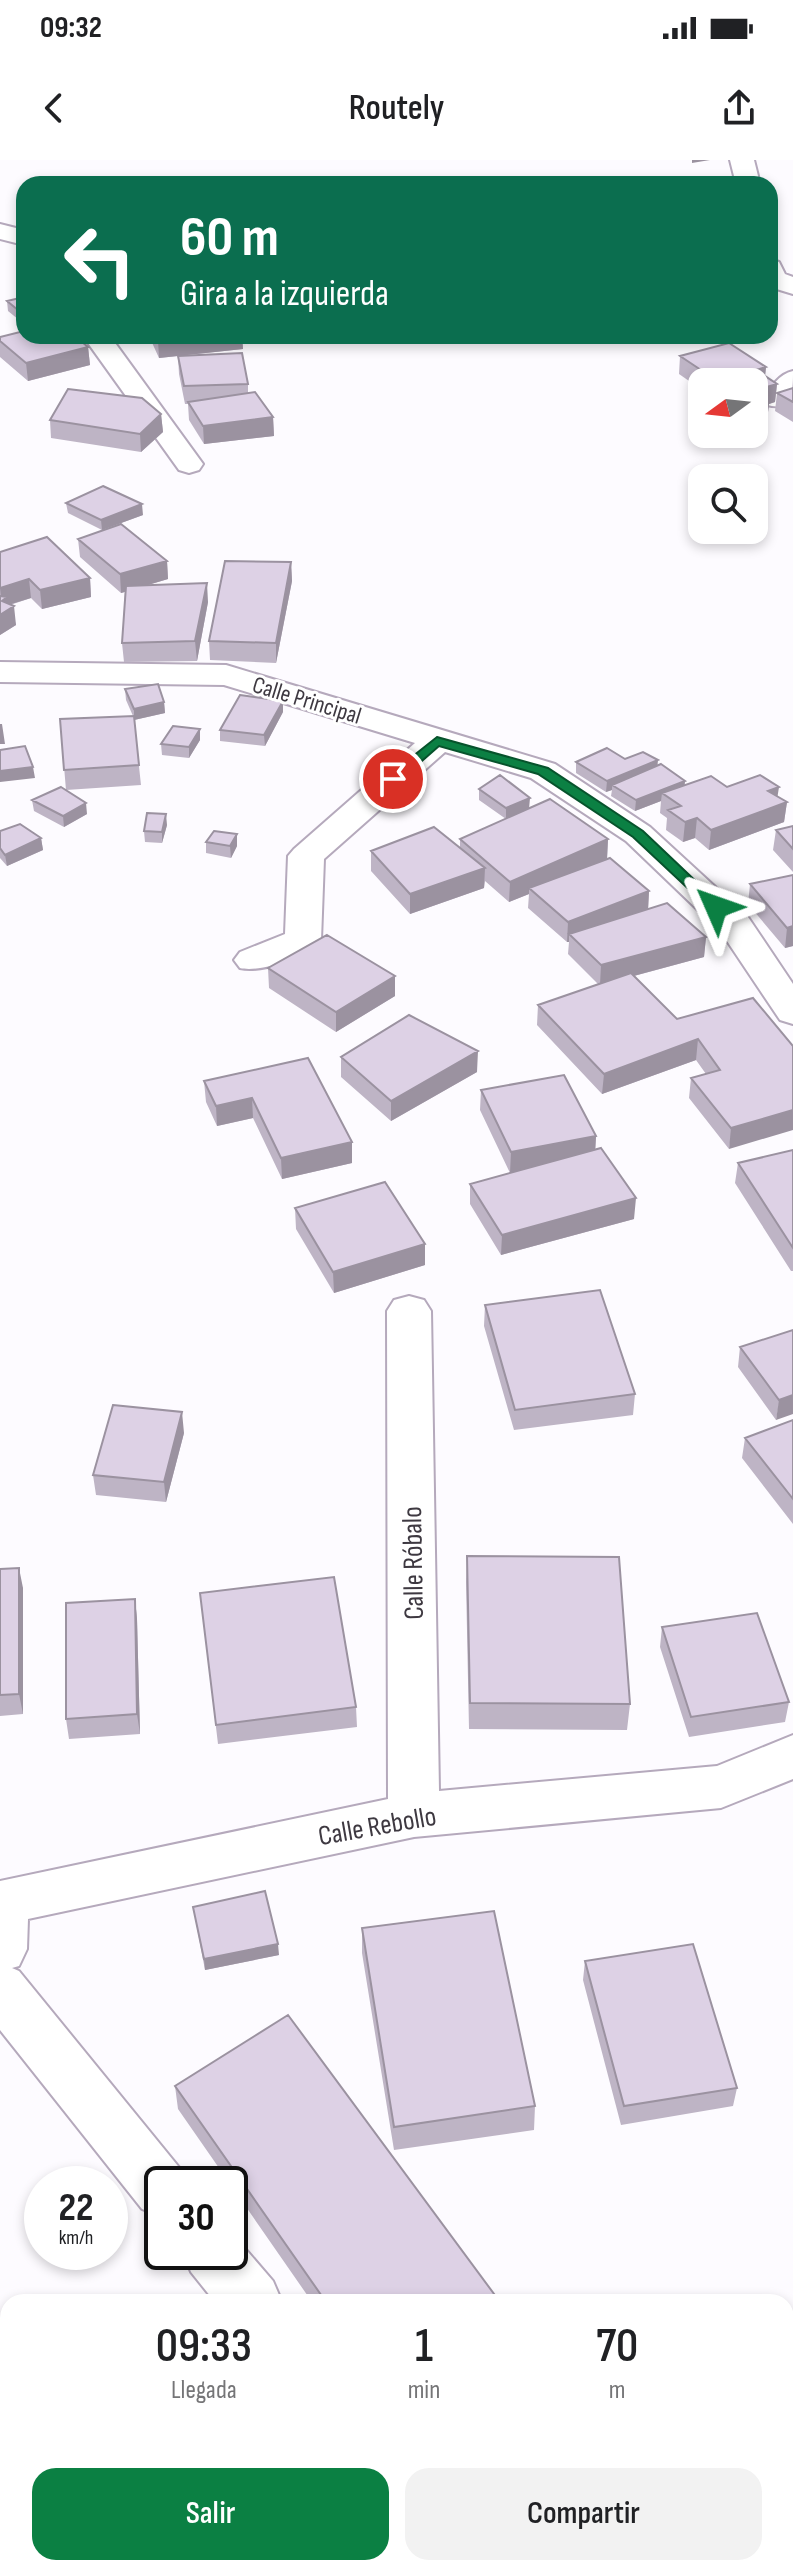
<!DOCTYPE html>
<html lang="es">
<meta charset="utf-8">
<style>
body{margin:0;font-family:"Sofia Sans Condensed",sans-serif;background:#f2f2f2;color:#202124;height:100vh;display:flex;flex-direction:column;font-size:30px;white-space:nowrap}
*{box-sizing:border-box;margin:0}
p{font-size:26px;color:#757577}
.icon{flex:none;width:44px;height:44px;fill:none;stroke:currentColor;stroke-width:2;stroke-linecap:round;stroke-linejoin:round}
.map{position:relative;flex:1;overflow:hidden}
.drawer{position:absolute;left:0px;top:2134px;width:794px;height:282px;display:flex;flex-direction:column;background:#fff;border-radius:24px 24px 0 0;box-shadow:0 4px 12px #0003}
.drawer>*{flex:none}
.banner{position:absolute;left:16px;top:16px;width:762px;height:168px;border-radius:24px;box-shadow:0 4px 12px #0003;background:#0b6e4f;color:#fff;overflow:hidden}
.needle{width:52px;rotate:255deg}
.fabs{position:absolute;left:688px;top:208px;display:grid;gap:16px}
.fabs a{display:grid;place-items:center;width:80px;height:80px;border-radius:16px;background:#fff;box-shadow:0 4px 12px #0003;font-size:40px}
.speed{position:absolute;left:24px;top:2006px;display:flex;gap:16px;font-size:40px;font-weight:700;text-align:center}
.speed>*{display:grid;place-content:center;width:104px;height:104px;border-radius:50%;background:#fff;box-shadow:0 4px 12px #0003;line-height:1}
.speed small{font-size:20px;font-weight:400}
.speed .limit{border:4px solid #111;border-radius:12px;background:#fff;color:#111}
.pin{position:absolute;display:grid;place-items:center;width:68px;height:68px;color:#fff;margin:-34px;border:4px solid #fff;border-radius:50%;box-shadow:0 2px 8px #0007}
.me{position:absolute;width:88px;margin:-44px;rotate:313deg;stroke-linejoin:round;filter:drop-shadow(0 0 6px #0008)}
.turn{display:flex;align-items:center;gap:28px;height:168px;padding:0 32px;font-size:36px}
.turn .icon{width:104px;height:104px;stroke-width:2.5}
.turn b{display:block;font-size:56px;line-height:68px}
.eta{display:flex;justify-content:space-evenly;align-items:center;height:136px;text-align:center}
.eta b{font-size:48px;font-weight:600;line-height:56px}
.button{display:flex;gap:16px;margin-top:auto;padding:16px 32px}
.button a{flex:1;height:92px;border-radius:24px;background:#0b8043;color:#fff;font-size:32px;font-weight:600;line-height:92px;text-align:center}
.button a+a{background:#f2f2f2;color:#202124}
.status{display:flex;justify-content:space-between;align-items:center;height:56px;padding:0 40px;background:#fff;direction:ltr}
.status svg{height:22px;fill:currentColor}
header{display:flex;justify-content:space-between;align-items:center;height:104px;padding:0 32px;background:#fff;font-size:36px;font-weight:600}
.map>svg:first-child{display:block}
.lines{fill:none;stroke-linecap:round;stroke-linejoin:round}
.minor-casing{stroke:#b5a9bc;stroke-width:4}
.minor{fill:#fff;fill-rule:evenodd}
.wall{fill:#beb4c5}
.shaded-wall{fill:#9b92a0}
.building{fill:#ddd1e5;stroke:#9b92a0;stroke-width:2}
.route{fill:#0b8043;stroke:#07532c;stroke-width:2}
.labels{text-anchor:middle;stroke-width:6;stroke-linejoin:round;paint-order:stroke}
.far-street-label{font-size:24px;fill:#3e3941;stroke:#fff}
.street-label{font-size:28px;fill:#3e3941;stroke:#fff}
</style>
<div class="status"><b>09:32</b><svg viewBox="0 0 49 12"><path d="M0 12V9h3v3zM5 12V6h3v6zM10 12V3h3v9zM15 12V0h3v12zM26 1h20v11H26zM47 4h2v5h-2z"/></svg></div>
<header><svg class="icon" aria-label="back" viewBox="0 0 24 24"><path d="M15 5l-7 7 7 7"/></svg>Routely<svg class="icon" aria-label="share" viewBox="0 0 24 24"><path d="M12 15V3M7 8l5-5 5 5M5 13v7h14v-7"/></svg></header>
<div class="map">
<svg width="793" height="2415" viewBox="0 0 793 2415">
<rect width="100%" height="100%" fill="#fdfbff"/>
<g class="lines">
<g class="minor-casing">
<path id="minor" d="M730,0H754L760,24H736Z
M0,64L24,70V85L0,79Z
M770,99L779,102L785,114L793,117V134L770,127Z
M83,176H110L203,304L199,310L189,313L179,310Z
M793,211C793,231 793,252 767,245L763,239C771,227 779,214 793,211Z
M0,502L226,505L555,604L650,667L748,757L793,824V864L780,860L721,772L626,681L531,618L445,592L324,699L321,780C310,797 260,813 240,808L234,800L240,792L285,774L288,696L294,689L415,583L224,525L0,522Z
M409,1136L424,1140L431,1151L439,1631L717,1606L793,1575V1619L721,1648L414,1677L28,1759L27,1789L19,1806L12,1808L19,1811L182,2011L188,2024H162V2057L142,2049L0,1870V1721L388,1639L387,1151L394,1140Z
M230,2071L273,2121L282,2142H215L191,2112L183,2092H230Z
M432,2408H499L502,2415H435Z"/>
</g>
<use href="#minor" class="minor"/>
</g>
<path class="wall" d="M24,137V164L8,151L7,141Z
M149,176H242L243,189L159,198Z
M0,177L88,187L90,205L28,221L0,197Z
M178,196L248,224V233L273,257L274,276L204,284L189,260L188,244H185L179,214Z
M680,196L766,207L765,217L777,224L775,242L769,244L768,252L754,222H702V230L679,214Z
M793,228V262L775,251L777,233Z
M161,254L163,272L141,292L51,278L50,260Z
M66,343L143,355L102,370L68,353Z
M78,379L167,401L168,419L148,425L208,442L197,501L124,502L122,483L125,432L121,433L80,397Z
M0,392L90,418L91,437L42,449L31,438L10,445L16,465L0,475Z
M291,402L292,421L276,503L210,500L209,481Z
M125,529L164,542L165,553L134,560L141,625L66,630L60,559L133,556L126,540Z
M283,552L265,586L220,581V570Z
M200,569V580L189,598L162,595L161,584Z
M625,599L657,606L685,621L684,625L727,627L777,637L787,642L784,662L709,690L695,678L683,682L666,670L667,658L660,653L661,641L635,651L611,636L612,630L606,632L576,613V602Z
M479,629L608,679L607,699L649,731L648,749L706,777L704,797L634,816L677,859L753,838L729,989L689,938L691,918L706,914L696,900L602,934L537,865L538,845L598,824L568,794L569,782H567L528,748L529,734L509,742L485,721L484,728L410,754L371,711V691L460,688V679L506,659L479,640Z
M32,640L87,654L64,667L34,651Z
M167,665L162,683L145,682L144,671Z
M793,666V712L773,690L776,670Z
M0,671L41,678L43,690L7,706L0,698Z
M237,674V686L231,698L206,693V682Z
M793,715V786L785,788L748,744L750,724Z
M268,808L395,816V836L336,872L269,828Z
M341,897L477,912L391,961L341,917Z
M308,898L352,982V1003L282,1019L253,958L217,966L206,942L204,921Z
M481,930L596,976L595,990L634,1059L501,1095L470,1044V1024L510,1013L480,950Z
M793,990V1111H791L735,1023L738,1003Z
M295,1048L425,1084V1105L334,1133L296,1069Z
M485,1145L635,1234L633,1255L514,1270L484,1166Z
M793,1170L776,1260L738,1207L740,1187Z
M793,1260V1364L742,1298L745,1278Z
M184,1273L166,1342L96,1335L93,1315Z
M467,1396L630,1544L627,1570L469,1569L466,1422Z
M0,1409L23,1428V1554L0,1556Z
M200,1433L356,1547L357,1567L218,1584Z
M135,1439L137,1459L140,1574L69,1579L66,1559Z
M662,1467L789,1542L785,1562L689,1577L660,1487Z
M193,1747L279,1795L205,1810Z
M362,1768L535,1946L534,1970L394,1990L362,1793Z
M585,1801L737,1928L733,1946L621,1965L583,1820Z
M175,1926L500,2142H312L178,1949Z"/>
<path class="shaded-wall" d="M692,0H710L692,3Z
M200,176H242L243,189L159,198L158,180Z
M88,187L90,205L28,221L26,203Z
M766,207L764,225L756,210Z
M777,224L775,242L769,244L768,252L754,256V238L763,228Z
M161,254L163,272L141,292L140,274Z
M273,257L274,276L204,284L203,266Z
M142,344L143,355L102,370L101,360Z
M167,401L168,419L121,433L120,414Z
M291,402L292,421L276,503V483Z
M90,418L91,437L42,449L40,430Z
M29,419L31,438L8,445L14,446L16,465L0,475V455L2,447L0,428Z
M207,423L208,442L197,501L195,481Z
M283,541V552L265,586L264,575Z
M164,542L165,553L134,560V549Z
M0,564H2L5,584H0Z
M200,569V580L189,598V587Z
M658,600L657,611L612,625V630L606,632L607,621Z
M33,607L35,618L0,622V611Z
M685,621L684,632L662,633L661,641L635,651L636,640Z
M779,627L776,646L787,642L784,662L709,690L711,670L768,631Z
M530,638L529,649L506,659V648Z
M86,643L87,654L64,667L63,656Z
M166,654L167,665L162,683V672Z
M697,658L695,678L683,682L685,662Z
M237,674V686L231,698L230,686Z
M41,678L43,690L7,706L5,695Z
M608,679L607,699L529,728V734L509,742L510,722Z
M485,708L484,728L410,754V734Z
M649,731L648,751L569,774V782H567L568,762Z
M793,766V786L785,788L787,768Z
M706,777L704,797L600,825L601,805Z
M395,816V836L336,872V852Z
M698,879L696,900L602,934L604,914Z
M478,891L477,912L391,961V941Z
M252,938L253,958L217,966L216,946Z
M793,950V970L729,989L731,968Z
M596,976L595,996L510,1013L511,992Z
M352,982V1003L282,1019L281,998Z
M636,1038L634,1059L501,1095L502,1075Z
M425,1084V1105L334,1133L333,1112Z
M793,1235V1254L776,1260L779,1240Z
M182,1252L184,1273L166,1342L164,1322Z
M19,1408L23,1428V1554L19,1534Z
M135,1439L137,1459L140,1574L137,1554Z
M278,1784L279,1795L205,1810L204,1799Z
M8,2339V2360L0,2362V2341Z"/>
<path class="building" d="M24,137V155L7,141Z
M24,171V176H75L88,187L26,203L0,181V177Z
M156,176H200L158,180Z
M729,183L766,207L756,210L777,224L763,228L770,234L754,238V222H719L680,196Z
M242,193L248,224L184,226L178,196Z
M793,228V242L777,233Z
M68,229L142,238L161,254L140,274L50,260Z
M255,232L273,257L203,266L188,242Z
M103,326L142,344L101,360L66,343Z
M121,364L167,401L120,414L78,379Z
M47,377L90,418L40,430L29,419L0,428V392Z
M225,401L291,402L276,483L209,481Z
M207,423L195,481L122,483L126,426Z
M0,436L7,437L2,441L14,446L0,455Z
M158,524L164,542L134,549L125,529Z
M240,535L283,541L264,575L220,570Z
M134,556L139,605L64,610L60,559Z
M173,566L200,569L189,587L161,584Z
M25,586L33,607L0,611V590Z
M607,588L625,599L643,592L658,600L607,621L576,602Z
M661,604L685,621L636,640L612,625Z
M500,615L530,638L506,648L479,629Z
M760,615L779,627L768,631L787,642L711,670L697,658L685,662L668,650L681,646L662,633L711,616L727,627Z
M61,627L86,643L63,656L32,640Z
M550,639L608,679L510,722L460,679Z
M147,653L166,654L162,672L144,671Z
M20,664L41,678L5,695L0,688V671Z
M793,666V689L776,670Z
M434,667L485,708L410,734L371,691Z
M214,671L237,674L230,686L206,682Z
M610,698L649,731L568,762L529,728Z
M793,715V766L787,768L750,724Z
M667,743L706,777L601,805L569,774Z
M327,775L395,816L336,852L268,808Z
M631,813L677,859L753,838L793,886V950L731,968L691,918L720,910L698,879L604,914L538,845Z
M409,855L478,891L391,941L341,897Z
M308,898L352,982L281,998L252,938L216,946L204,921Z
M564,915L596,976L511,992L481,930Z
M601,988L636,1038L502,1075L470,1024Z
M793,990V1088L738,1003Z
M385,1022L425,1084L333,1112L295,1048Z
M600,1130L635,1234L515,1250L485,1145Z
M793,1170V1235L779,1240L740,1187Z
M113,1245L182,1252L164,1322L93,1315Z
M793,1260V1339L745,1278Z
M467,1396L619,1397L630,1544L470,1543Z
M19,1408V1534L0,1535V1409Z
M334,1417L356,1547L216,1565L200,1433Z
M135,1439L137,1554L66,1559V1443Z
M757,1453L789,1542L691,1557L662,1467Z
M265,1731L278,1784L204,1799L193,1747Z
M494,1751L535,1946L394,1967L362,1768Z
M693,1784L737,1928L624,1946L585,1801Z
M288,1855L500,2142H326L175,1926Z
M104,2139V2142H87Z
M8,2158V2339L0,2341V2160Z"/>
<path class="route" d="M437,577L548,608L643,671L723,747L721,750H711L633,677L538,614L439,586L398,622H388V616Z"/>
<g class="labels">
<g class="far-street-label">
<text transform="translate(307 540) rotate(17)" y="8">Calle Principal</text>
</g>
<g class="street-label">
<text transform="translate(412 1403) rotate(-91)" y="10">Calle Róbalo</text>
<text transform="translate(377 1665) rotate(-10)" y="10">Calle Rebollo</text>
</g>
</g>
</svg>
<div class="fabs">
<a><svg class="needle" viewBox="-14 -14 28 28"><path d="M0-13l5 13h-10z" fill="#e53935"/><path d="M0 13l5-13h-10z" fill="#757577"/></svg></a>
<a><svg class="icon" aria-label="search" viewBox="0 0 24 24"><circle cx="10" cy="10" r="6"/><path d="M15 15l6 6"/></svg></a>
</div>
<div class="speed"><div>22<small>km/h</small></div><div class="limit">30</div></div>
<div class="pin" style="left:393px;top:619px;background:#d93025"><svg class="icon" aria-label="arrive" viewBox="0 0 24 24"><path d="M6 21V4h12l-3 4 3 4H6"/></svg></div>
<svg class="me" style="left:716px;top:747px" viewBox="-20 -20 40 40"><path d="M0-17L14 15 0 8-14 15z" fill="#0b8043" stroke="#fff" stroke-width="4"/></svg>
<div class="banner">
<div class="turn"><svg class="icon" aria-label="left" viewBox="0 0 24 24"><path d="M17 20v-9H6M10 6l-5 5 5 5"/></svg><div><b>60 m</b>Gira a la izquierda</div></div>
</div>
<section class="drawer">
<div class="eta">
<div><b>09:33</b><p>Llegada</p></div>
<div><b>1</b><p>min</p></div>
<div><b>70</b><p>m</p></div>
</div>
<div class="button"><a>Salir</a><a>Compartir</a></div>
</section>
</div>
